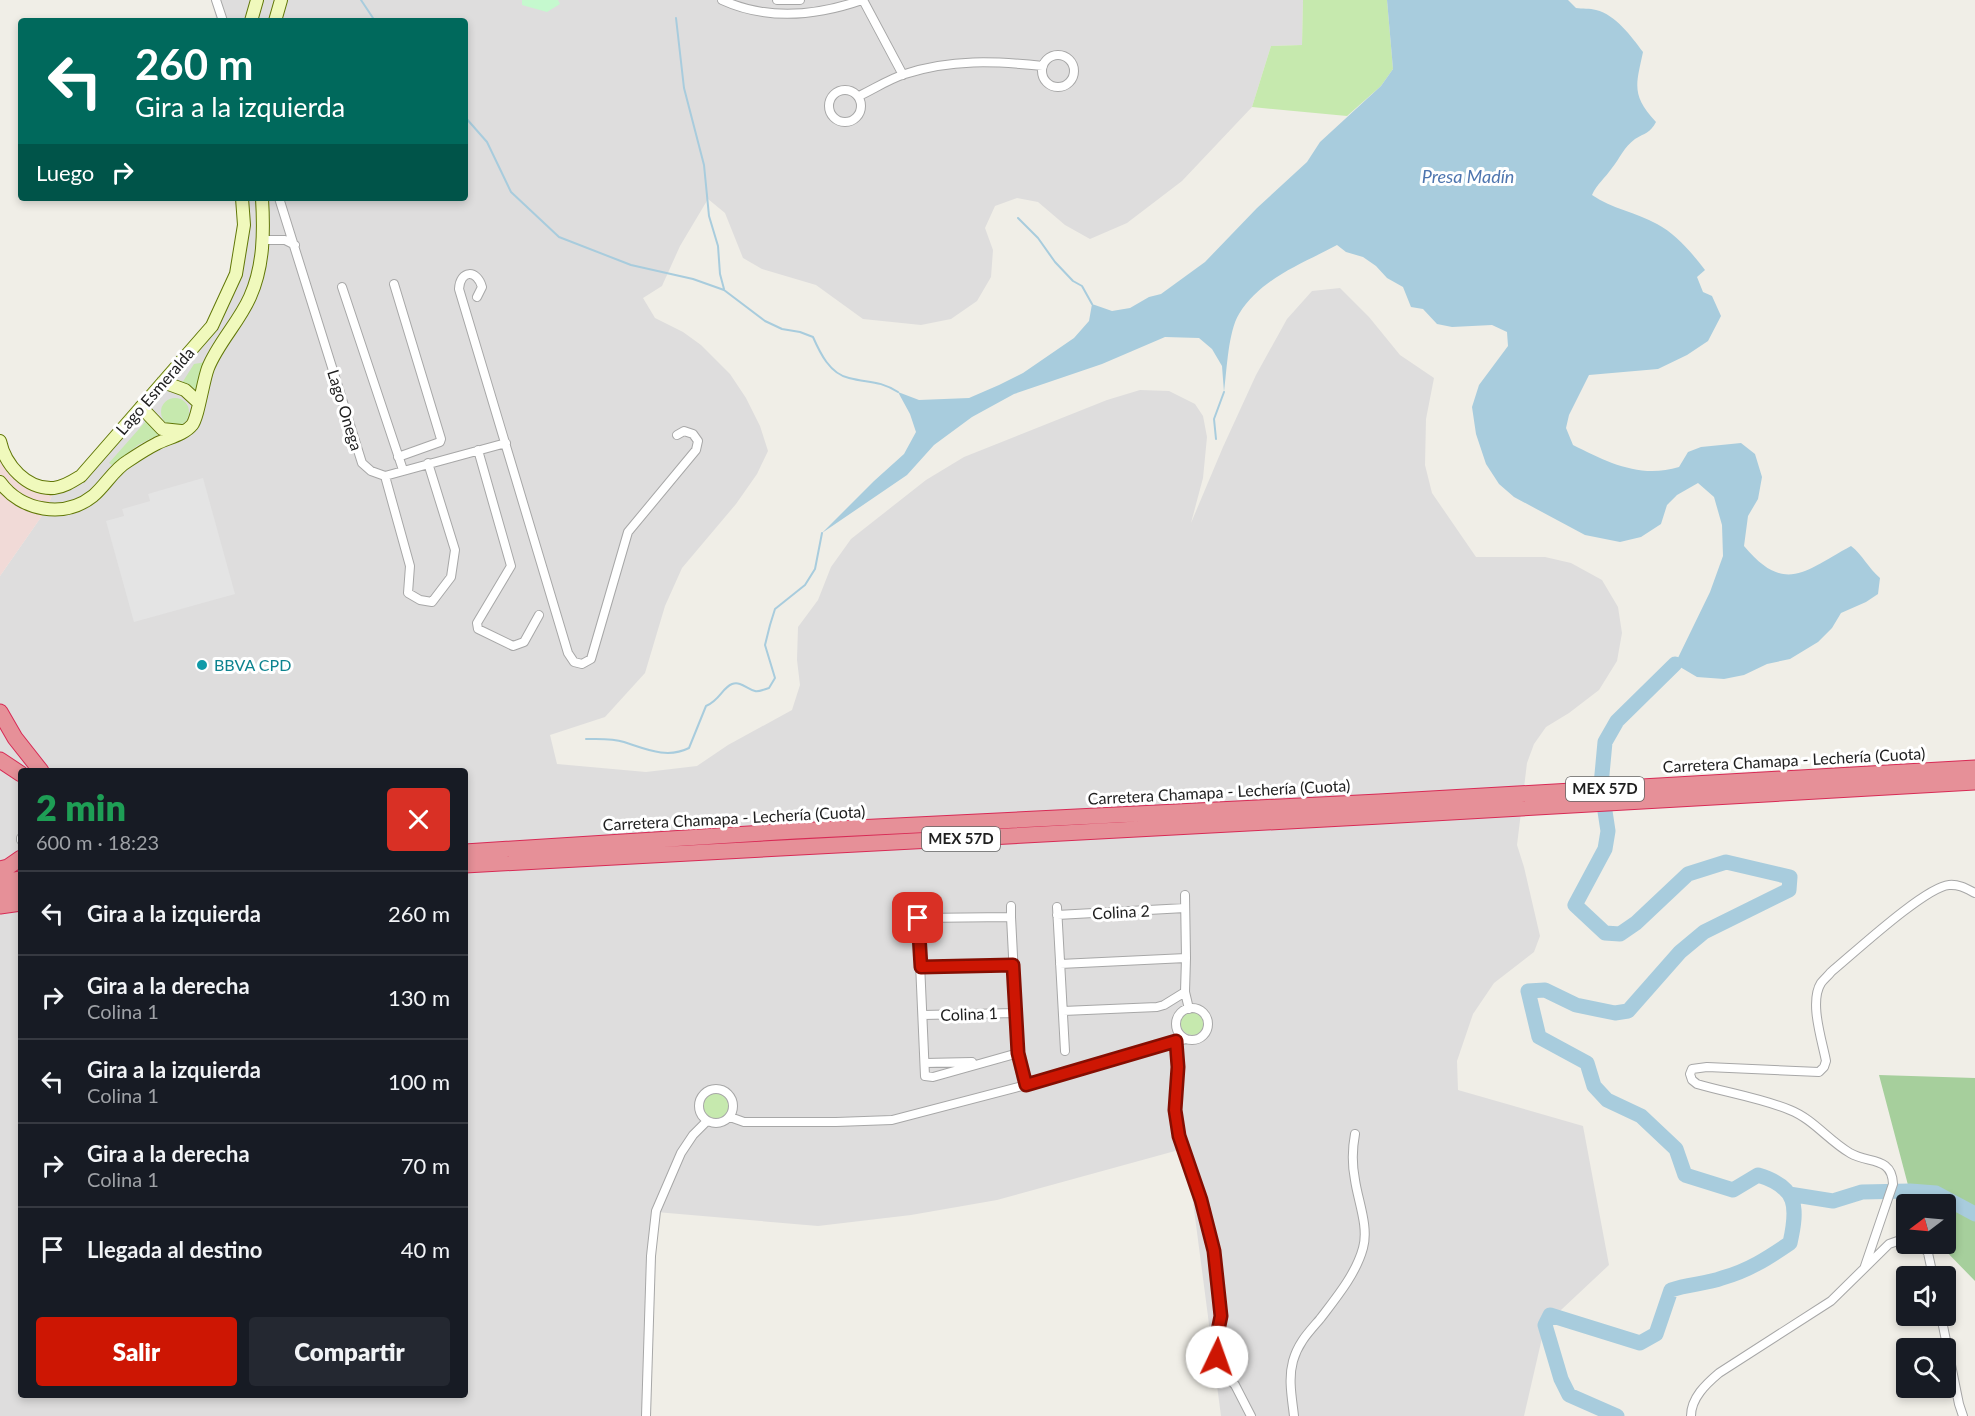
<!DOCTYPE html>
<html lang="es">
<meta charset="utf-8">
<style>
body{margin:0;font-family:Lato,sans-serif;background:#242831;color:#f1f3f6;height:100vh;display:flex;flex-direction:column;font-size:22px;white-space:nowrap}
*{box-sizing:border-box;margin:0}
p{font-size:20px;color:#9ea1a6}
.icon{flex:none;width:33px;height:33px;fill:none;stroke:currentColor;stroke-width:2;stroke-linecap:round;stroke-linejoin:round}
.map{position:relative;flex:1;overflow:hidden}
.panel{position:absolute;left:18px;top:768px;width:450px;height:630px;display:flex;flex-direction:column;background:#171b24;border-radius:6px;box-shadow:0 3px 9px #0003}
.panel>*{flex:none}
.banner{position:absolute;left:18px;top:18px;width:450px;height:183px;border-radius:6px;box-shadow:0 3px 9px #0003;background:#00695c;color:#fff;overflow:hidden}
.needle{width:39px;rotate:254deg}
.controls{position:absolute;left:1896px;top:1194px;display:grid;gap:12px}
.controls a{display:grid;place-items:center;width:60px;height:60px;border-radius:6px;background:#171b24;box-shadow:0 3px 9px #0003;font-size:30px}
.pin{position:absolute;display:grid;place-items:center;width:51px;height:51px;color:#fff;margin:-26px;border-radius:12px;box-shadow:0 3px 9px #0006}
.me{position:absolute;width:66px;margin:-33px;rotate:3deg;stroke-linejoin:round;filter:drop-shadow(0 0 4px #0008)}
.turn{display:flex;align-items:center;gap:21px;height:126px;padding:0 18px;font-size:27px}
.turn .icon{width:78px;height:78px;stroke-width:2.5}
.turn b{display:block;font-size:42px;line-height:51px}
.then{display:flex;align-items:center;height:57px;padding:0 18px;background:#0003;gap:12px;font-size:22px}
.round{display:grid;place-items:center;flex:none;width:63px;height:63px;border-radius:6px;background:#242831}
.summary{display:flex;align-items:center;justify-content:space-between;height:102px;padding:0 18px}
h1{font-size:36px;font-weight:800;line-height:45px;color:#1e9e55}
.action{display:flex;gap:12px;margin-top:auto;padding:12px 18px}
.action a{flex:1;height:69px;border-radius:6px;background:#cd1603;color:#fff;font-size:24px;font-weight:800;line-height:69px;text-align:center}
.action a+a{background:#242831;color:#f1f3f6}
ul{padding:0;list-style:none}
li{display:flex;align-items:center;gap:18px;height:84px;padding:0 18px;border-top:2px solid #363941}
li div{flex:1}
li b{display:block;font-size:22px}
li em{font-style:normal}
.map>svg:first-child{display:block}
.residential{fill:#dedddd;fill-rule:evenodd}
.commercial{fill:#f1dad7}
.grass{fill:#c6e9ae}
.forest{fill:#a6cf9c}
.park{fill:#c5f9ce}
.parking{fill:#e4e4e4}
.water{fill:#a8ccdd}
.lines{fill:none;stroke-linecap:round;stroke-linejoin:round}
.stream{stroke:#a8ccdd;stroke-width:2}
.river{stroke:#a8ccdd;stroke-width:15}
.street-casing{stroke:#a7a7a7;stroke-width:10}
.secondary-casing{stroke:#617707;stroke-width:14}
.highway-casing{stroke:#d82a55;stroke-width:17}
.street{stroke:#fff;stroke-width:8}
.secondary{stroke:#f0f9bc;stroke-width:12}
.highway{stroke:#e69098;stroke-width:15}
.route-casing{stroke:#850e02;stroke-width:15}
.route{stroke:#cd1603;stroke-width:10}
.culture-dot{fill:#0f9aa8;stroke:#fff;stroke-width:2}
.labels{text-anchor:middle;stroke-width:6;stroke-linejoin:round;paint-order:stroke}
.shield{fill:#fff;stroke:#636363;stroke-width:1.5}
.shield-label{font-size:15px;font-weight:bold;fill:#202020}
.street-label{font-size:16px;fill:#202020;stroke:#fff}
.culture-label{font-size:16px;fill:#0d838f;stroke:#fff;text-anchor:start}
.water-label{font-size:18px;font-style:italic;fill:#4d75af;stroke:#fff}
</style>
<div class="map">
<svg width="1975" height="1416" viewBox="0 0 1975 1416">
<rect width="100%" height="100%" fill="#f0eee7"/>
<path class="residential" d="M211,0H1303L1302,45L1271,46L1252,107L1182,181L1127,223L1090,239L1065,225L1038,202L1017,198L995,206L985,228L993,250L991,277L977,301L951,319L921,325L863,319L816,285L762,269L743,258L725,213L708,199L680,246L662,286L643,298L655,318L683,332L701,345L730,374L746,398L760,426L768,451L757,474L736,504L682,568L665,606L645,673L605,717L550,735L557,764L646,772L697,766L728,745L792,710L800,685L797,660L798,627L818,600L831,567L851,539L926,480L964,457L1107,400L1140,390L1169,391L1195,404L1203,416L1207,437L1203,478L1191,523L1223,447L1256,375L1287,319L1312,291L1340,288L1369,317L1400,355L1434,378L1426,419L1425,465L1432,493L1476,557H1545L1571,563L1602,580L1618,607L1622,633L1617,661L1599,690L1569,713L1546,727L1534,744L1527,763L1517,845L1524,867L1540,936L1534,952L1494,983L1473,1014L1457,1061L1458,1090L1583,1126L1609,1265L1545,1325L1524,1416H1221L1186,1148L997,1200L911,1215L818,1226L656,1212L648,1416H0V576L46,510L55,488L71,482L212,326L236,274L242,198H465V21H217ZM21,771H465V1395H21Z"/>
<path class="commercial" d="M0,441L19,474L55,488L46,510L0,576Z"/>
<path class="grass" d="M1303,0H1387L1393,69L1381,86L1347,116L1252,107L1271,46L1302,45Z
M206,362L196,390L187,383H182L194,364Z
M161 412a14 14 0 1 1 28 0a14 14 0 1 1-28 0Z
M146,421L158,435L138,445L112,465L109,463Z
M1180 1022a13 13 0 1 1 26 0a13 13 0 1 1-26 0Z
M703 1106a13 13 0 1 1 26 0a13 13 0 1 1-26 0Z"/>
<path class="forest" d="M1879,1075L1975,1078V1281L1939,1244H1946V1204H1913Z"/>
<path class="park" d="M522,0H558L560,4L547,12L522,5Z"/>
<path class="parking" d="M203,478L235,594L134,622L106,521L124,516L122,509L150,501L148,494Z"/>
<path class="water" d="M1387,0H1568L1576,8C1582,9 1590,8 1596,10C1616,15 1631,36 1643,52C1636,85 1631,95 1656,122C1650,133 1645,133 1635,139C1624,147 1620,158 1612,168C1605,178 1597,184 1592,195C1612,209 1636,212 1657,224C1676,234 1692,253 1705,270L1697,277L1703,292L1712,296L1721,316L1708,341L1687,355L1658,369L1589,375L1569,415L1566,428L1573,445C1607,462 1640,479 1679,467L1688,452L1701,447L1741,443L1755,454L1762,477L1758,499L1748,516L1744,546C1785,595 1805,571 1851,546C1863,555 1868,568 1880,578L1878,594L1866,602L1841,613L1832,628L1818,642L1790,659L1767,664L1744,675L1724,679L1697,677L1675,664L1710,592L1723,556L1722,525L1714,497L1698,483L1677,495L1667,505L1661,524L1641,537L1620,542L1585,535L1514,497L1499,484L1486,464L1476,434L1472,407L1479,385L1508,346L1507,332L1492,325L1452,327L1437,324L1423,309L1411,307L1403,287L1387,278L1376,266L1363,257L1346,252L1337,245C1302,264 1261,278 1239,314C1228,332 1227,370 1224,392L1222,366L1212,349L1199,338L1165,337L1102,364L1014,394L972,417L934,445L907,475L822,533L874,481L904,454L916,432L910,414L898,392L919,400L969,398L999,385L1023,373L1074,338L1089,321L1092,304L1112,311L1130,308L1149,297L1161,294L1205,262L1257,208L1307,162L1320,142L1381,86L1393,69Z"/>
<g class="lines">
<path class="stream" d="M361,0L375,21
M676,18L684,88L704,165L709,216L718,246L720,274L724,289
M465,117L487,142L511,192L559,237L631,265L693,279L724,290L765,321L782,329L800,332L813,337C820,353 830,374 849,378C868,383 879,380 898,392
M1018,218L1038,238L1055,262L1073,281L1082,286L1092,304
M1216,439L1214,419L1224,392
M586,739C599,739 612,738 624,742C646,749 667,759 689,748L706,706C720,700 722,688 732,684C741,681 747,689 755,691C759,692 765,689 769,688L775,678L765,645L770,625L775,609L805,585L815,569L822,533"/>
<path class="river" d="M1789,1194L1833,1201L1862,1192L1910,1191L1936,1193L1975,1214
M1617,1416L1569,1395L1561,1379L1545,1325L1550,1315L1640,1343L1656,1334L1671,1290C1688,1284 1706,1284 1722,1278C1748,1271 1768,1258 1790,1243C1798,1207 1798,1187 1758,1175L1733,1190L1685,1175L1676,1149L1641,1116L1607,1100L1594,1086L1587,1063L1539,1037L1528,991L1545,990L1576,1005L1615,1013L1628,1011L1680,952L1704,932L1789,890L1790,877L1726,862L1688,874L1636,923L1620,934L1605,933L1575,905L1605,849L1608,831L1601,785L1605,742L1617,721L1675,664"/>
<g class="street-casing">
<path id="street" d="M216,0L223,21
M722,0C768,21 816,16 862,0
M777,0H800
M863,0L903,75
M1042 71a16 16 0 1 1 32 0a16 16 0 1 1-32 0Z
M829 106a16 16 0 1 1 32 0a16 16 0 1 1-32 0Z
M859,96C874,89 889,79 905,74C951,59 995,61 1043,66
M279,198L362,463L371,471L385,476L506,443
M264,240H285L295,245
M394,284L441,439L440,442L398,457
M342,287L403,470
M477,297L482,287C477,269 460,270 459,289L568,653L574,662L582,664L591,659L628,532L696,450L698,441L693,434L684,431L677,435
M478,450L511,566L477,623L478,629L513,646L524,642L539,615
M385,476L410,566L408,593L420,600L432,602L451,577L455,550L428,463
M21,838V840
M1185,895L1186,958
M917,897L918,918
M1011,906V917
M1057,907L1065,1051
M1057,915L1185,908
M1060,964L1186,958L1185,992L1189,1009
M921,967L1013,965
M1176 1024a16 16 0 1 1 32 0a16 16 0 1 1-32 0Z
M1063,1011L1157,1007L1164,1005L1185,992
M923,1015L1015,1013
M1177,1041L1178,1067L1175,1110L1179,1136L1201,1200L1214,1251L1221,1316L1216,1345L1217,1357L1223,1372L1235,1385L1251,1416
M1018,1053L933,1077L925,1076L918,918L1011,917L1018,1053L1026,1085
M925,1063L972,1062
M699 1106a17 17 0 1 1 34 0a17 17 0 1 1-34 0Z
M730,1117L744,1122H836L892,1120L1026,1085L1186,1039
M1921,1244L1928,1253L1933,1276
M1865,1266L1893,1184C1892,1156 1868,1164 1850,1153C1829,1141 1813,1119 1790,1110C1761,1098 1728,1093 1697,1084L1692,1080L1690,1074L1692,1069L1707,1067L1819,1072L1824,1067L1826,1061C1822,1040 1809,1002 1821,983C1824,979 1828,976 1831,972C1853,954 1925,887 1949,885C1959,884 1967,889 1975,893
M1941,1316L1959,1404L1963,1416
M646,1416L651,1256L656,1211L681,1153L693,1135L707,1121
M1294,1416C1292,1398 1288,1379 1293,1361C1298,1343 1308,1333 1320,1319C1336,1298 1356,1274 1363,1248C1369,1227 1358,1201 1355,1180C1352,1165 1352,1150 1355,1134
M1691,1416C1691,1398 1706,1384 1719,1373L1831,1301L1889,1244L1906,1238"/>
</g>
<g class="secondary-casing">
<path id="secondary" d="M251,21L257,0
M275,21L281,0
M163,382L185,390L198,402
M141,407L162,429L181,431
M0,441C5,465 27,490 54,488C64,487 73,481 81,476L212,326L236,274L244,225L242,198
M0,482C21,511 64,519 93,496C106,485 114,469 128,461C137,455 146,449 156,444C167,438 184,435 192,425C198,418 203,381 208,368C218,343 239,322 250,297C264,266 264,231 262,198"/>
</g>
<g class="highway-casing">
<path id="highway" d="M0,712L15,738L41,771
M0,760L21,774
M465,852L795,831L1379,802L1975,768
M465,865L1381,816L1975,782
M0,869L8,867L21,858
M0,882L21,879
M0,893L21,890
M0,906L21,903"/>
</g>
<use href="#street" class="street"/>
<use href="#secondary" class="secondary"/>
<use href="#highway" class="highway"/>
</g>
<g class="lines">
<g class="route-casing">
<path id="route" d="M918,918L921,967L1013,965L1018,1053L1026,1085L1176,1041L1178,1067L1175,1110L1179,1136L1201,1200L1214,1251L1221,1316L1215,1345L1217,1357"/>
</g>
<use href="#route" class="route"/>
</g>
<circle class="culture-dot" cx="202" cy="665" r="6"/>
<g class="labels">
<g class="shield">
<rect x="1566" y="777" width="78" height="24" rx="4.5"/>
<rect x="922" y="827" width="78" height="24" rx="4.5"/>
</g>
<g class="shield-label">
<text x="1605" y="794">MEX 57D</text>
<text x="961" y="844">MEX 57D</text>
</g>
<g class="street-label">
<text transform="translate(155 391) rotate(-49)" y="6">Lago Esmeralda</text>
<text transform="translate(345 410) rotate(73)" y="6">Lago Onega</text>
<text transform="translate(1794 760) rotate(-3)" y="6">Carretera Chamapa - Lechería (Cuota)</text>
<text transform="translate(1219 792) rotate(-3)" y="6">Carretera Chamapa - Lechería (Cuota)</text>
<text transform="translate(734 818) rotate(-3)" y="6">Carretera Chamapa - Lechería (Cuota)</text>
<text transform="translate(1121 912) rotate(-3)" y="6">Colina 2</text>
<text transform="translate(969 1014) rotate(-2)" y="6">Colina 1</text>
</g>
<g class="culture-label">
<text x="214" y="671">BBVA CPD</text>
</g>
<g class="water-label">
<text x="1468" y="183">Presa Madín</text>
</g>
</g>
</svg>
<div class="controls">
<a><svg class="needle" viewBox="-14 -14 28 28"><path d="M0-13l5 13h-10z" fill="#e53935"/><path d="M0 13l5-13h-10z" fill="#9ea1a6"/></svg></a>
<a><svg class="icon" aria-label="sound" viewBox="0 0 24 24"><path d="M4 9h4l5-4v14l-5-4H4zM17 9q2 3 0 6"/></svg></a>
<a><svg class="icon" aria-label="search" viewBox="0 0 24 24"><circle cx="10" cy="10" r="6"/><path d="M15 15l6 6"/></svg></a>
</div>
<div class="pin" style="left:918px;top:918px;background:#d93025"><svg class="icon" aria-label="arrive" viewBox="0 0 24 24"><path d="M6 21V4h12l-3 4 3 4H6"/></svg></div>
<svg class="me" style="left:1217px;top:1357px" viewBox="-20 -20 40 40"><circle r="19" fill="#fff"/><path d="M0-13L10 11 0 6-10 11z" fill="#cd1603"/></svg>
<div class="banner">
<div class="turn"><svg class="icon" aria-label="left" viewBox="0 0 24 24"><path d="M17 20v-9H6M10 6l-5 5 5 5"/></svg><div><b>260 m</b>Gira a la izquierda</div></div>
<div class="then">Luego<svg class="icon" aria-label="right" viewBox="0 0 24 24"><path d="M7 20v-9h11M14 6l5 5-5 5"/></svg></div>
</div>
<section class="panel">
<div class="summary"><div><h1>2 min</h1><p>600 m · 18:23</p></div><a class="round" style="background:#d93025;color:#fff"><svg class="icon" aria-label="close" viewBox="0 0 24 24"><path d="M6 6l12 12M18 6L6 18"/></svg></a></div>
<ul>
<li><svg class="icon" aria-label="left" viewBox="0 0 24 24"><path d="M17 20v-9H6M10 6l-5 5 5 5"/></svg><div><b>Gira a la izquierda</b></div><em>260 m</em></li>
<li><svg class="icon" aria-label="right" viewBox="0 0 24 24"><path d="M7 20v-9h11M14 6l5 5-5 5"/></svg><div><b>Gira a la derecha</b><p>Colina 1</p></div><em>130 m</em></li>
<li><svg class="icon" aria-label="left" viewBox="0 0 24 24"><path d="M17 20v-9H6M10 6l-5 5 5 5"/></svg><div><b>Gira a la izquierda</b><p>Colina 1</p></div><em>100 m</em></li>
<li><svg class="icon" aria-label="right" viewBox="0 0 24 24"><path d="M7 20v-9h11M14 6l5 5-5 5"/></svg><div><b>Gira a la derecha</b><p>Colina 1</p></div><em>70 m</em></li>
<li><svg class="icon" aria-label="arrive" viewBox="0 0 24 24"><path d="M6 21V4h12l-3 4 3 4H6"/></svg><div><b>Llegada al destino</b></div><em>40 m</em></li>
</ul>
<div class="action"><a>Salir</a><a>Compartir</a></div>
</section>
</div>
